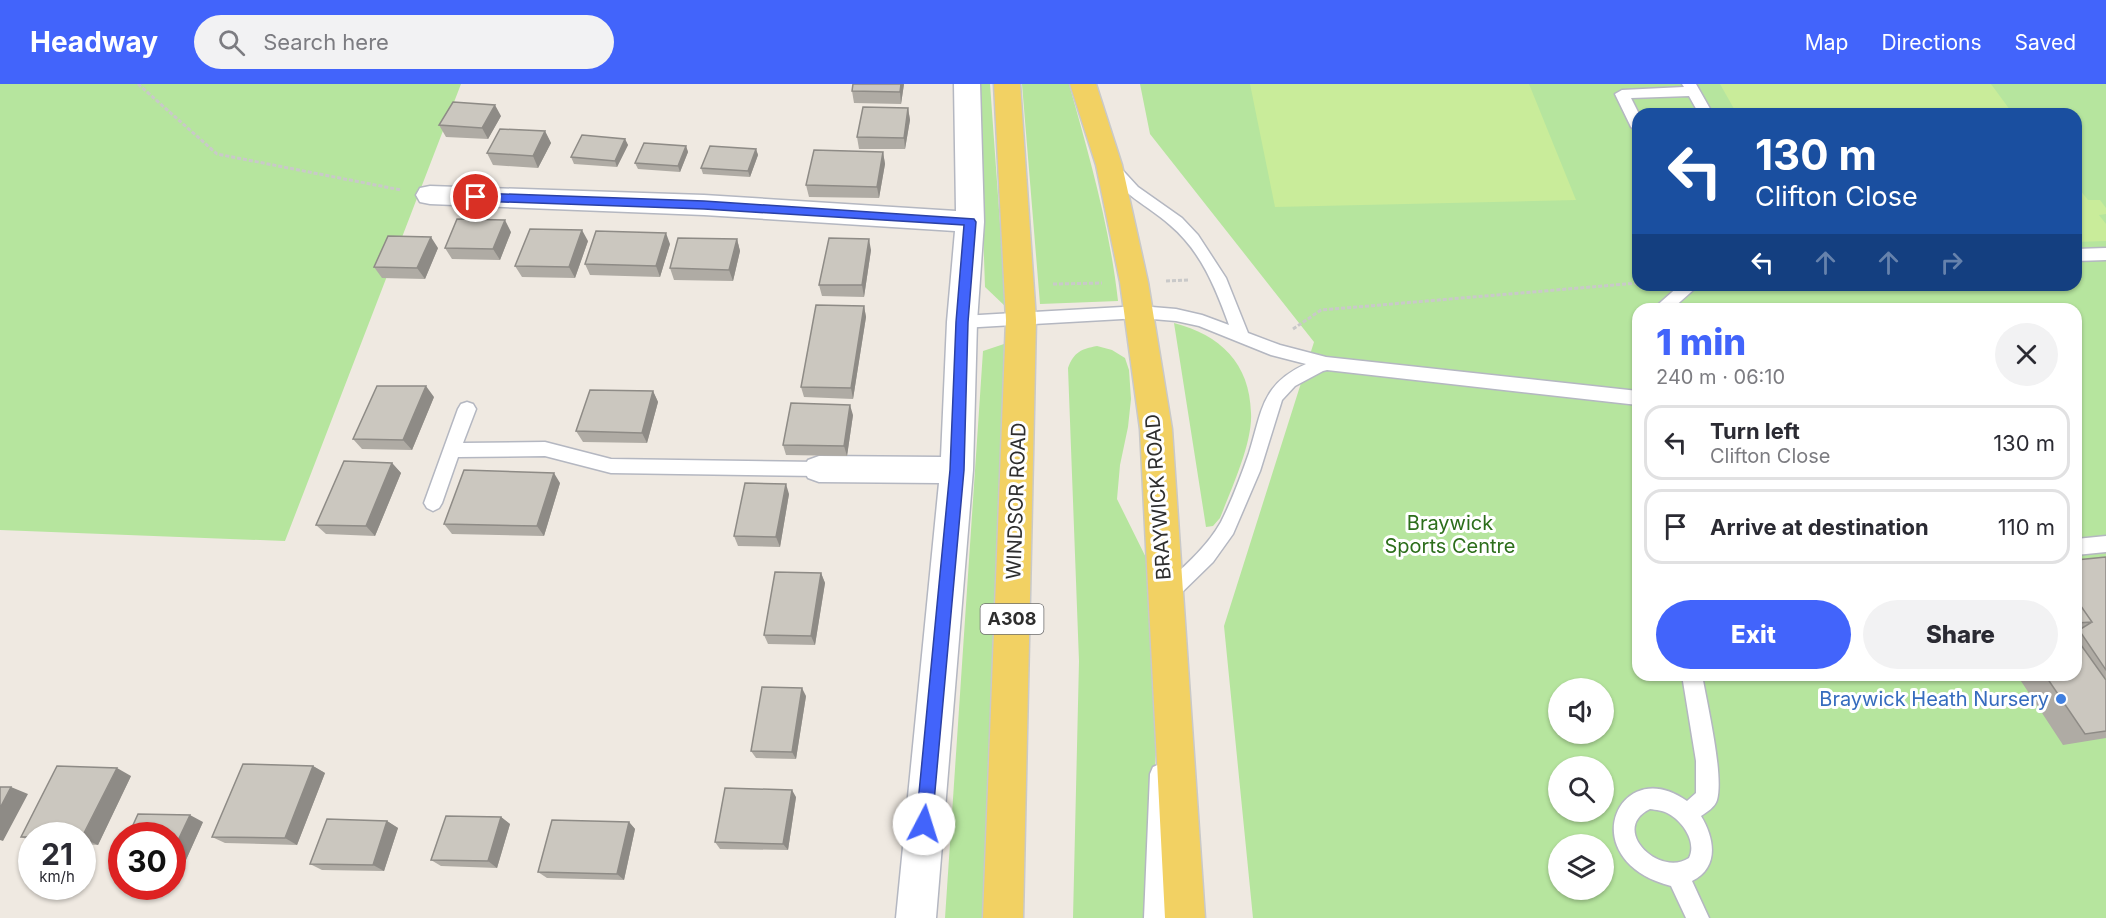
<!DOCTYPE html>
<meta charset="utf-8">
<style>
body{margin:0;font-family:Inter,sans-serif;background:#f2f2f3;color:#2b2b33;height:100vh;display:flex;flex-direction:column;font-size:22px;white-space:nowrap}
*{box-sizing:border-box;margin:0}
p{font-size:20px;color:#7c7c81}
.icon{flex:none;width:33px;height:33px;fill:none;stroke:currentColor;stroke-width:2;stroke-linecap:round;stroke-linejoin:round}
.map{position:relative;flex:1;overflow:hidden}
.details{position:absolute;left:1632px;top:219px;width:450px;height:378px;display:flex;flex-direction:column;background:#fff;border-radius:18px;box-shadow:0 2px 4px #0004}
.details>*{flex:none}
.guide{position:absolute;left:1632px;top:24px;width:450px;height:183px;border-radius:18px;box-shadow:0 2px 4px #0004;background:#1a4fa0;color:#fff;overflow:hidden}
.fabs{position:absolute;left:1548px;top:594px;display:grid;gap:12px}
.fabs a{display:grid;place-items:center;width:66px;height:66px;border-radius:50%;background:#fff;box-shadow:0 2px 4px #0004;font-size:30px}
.speed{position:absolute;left:18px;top:738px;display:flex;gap:12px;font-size:30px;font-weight:700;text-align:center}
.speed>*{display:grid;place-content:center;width:78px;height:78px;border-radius:50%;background:#fff;box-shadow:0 2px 4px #0004;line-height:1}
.speed small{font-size:15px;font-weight:400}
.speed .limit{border:9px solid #d22;background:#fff;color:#111}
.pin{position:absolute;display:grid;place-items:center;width:51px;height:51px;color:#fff;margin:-26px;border:3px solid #fff;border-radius:50%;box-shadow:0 2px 6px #0007}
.me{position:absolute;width:66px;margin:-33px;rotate:5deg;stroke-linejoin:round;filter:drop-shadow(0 0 4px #0008)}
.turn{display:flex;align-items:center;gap:21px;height:126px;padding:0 24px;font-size:27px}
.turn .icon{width:78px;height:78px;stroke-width:2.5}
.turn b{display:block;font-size:42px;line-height:51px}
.lanes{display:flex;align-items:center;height:57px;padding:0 24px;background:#0003;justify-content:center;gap:30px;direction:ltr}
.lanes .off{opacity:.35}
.round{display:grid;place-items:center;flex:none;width:63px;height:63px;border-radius:32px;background:#f2f2f3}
.summary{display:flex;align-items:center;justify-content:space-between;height:102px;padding:0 24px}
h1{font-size:36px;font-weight:800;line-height:45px;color:#4264fb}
.primary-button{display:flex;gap:12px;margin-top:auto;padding:12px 24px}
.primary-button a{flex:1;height:69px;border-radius:36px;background:#4264fb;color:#fff;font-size:24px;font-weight:800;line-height:69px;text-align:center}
.primary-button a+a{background:#f2f2f3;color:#2b2b33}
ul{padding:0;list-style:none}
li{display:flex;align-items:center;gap:18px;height:75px;margin:0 12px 9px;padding:0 12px;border:3px solid #e1e1e2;border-radius:18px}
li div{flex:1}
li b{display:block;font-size:22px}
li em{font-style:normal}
header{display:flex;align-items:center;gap:36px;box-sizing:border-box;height:84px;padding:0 30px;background:#4264fb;color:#fff}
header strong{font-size:28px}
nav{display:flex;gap:33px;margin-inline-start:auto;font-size:21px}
.search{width:420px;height:54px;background:#f2f2f3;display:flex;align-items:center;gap:15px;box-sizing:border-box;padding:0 21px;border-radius:33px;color:#7c7c81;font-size:22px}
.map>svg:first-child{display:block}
.green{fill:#b6e59e;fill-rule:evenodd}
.pitch{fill:#c9ec9a}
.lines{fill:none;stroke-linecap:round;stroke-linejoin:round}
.lane-casing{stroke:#b4b7c1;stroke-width:3}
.street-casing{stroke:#b4b7c1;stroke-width:3}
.primary-casing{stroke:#c9c9c9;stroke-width:3}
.path{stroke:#c9c9c9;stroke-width:3;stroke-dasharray:4 2;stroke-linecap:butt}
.lane{fill:#fff;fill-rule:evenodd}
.street{fill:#fff;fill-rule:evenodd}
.primary{fill:#f2d163;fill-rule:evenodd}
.wall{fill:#afaba4}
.shaded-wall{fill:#8e8b86}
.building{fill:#cbc7bf;stroke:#8e8b86;stroke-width:1.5}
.route{fill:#4264fb;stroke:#2b41a3;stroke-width:1.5}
.shop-dot{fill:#3f7fe0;stroke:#fff;stroke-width:2}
.labels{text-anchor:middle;stroke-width:6;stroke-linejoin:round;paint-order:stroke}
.shield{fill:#fff;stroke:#6d6d6d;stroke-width:1.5}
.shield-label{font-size:18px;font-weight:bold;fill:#2e2e2e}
.street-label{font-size:20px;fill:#2e2e2e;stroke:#fff}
.park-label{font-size:20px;fill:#2c6e1b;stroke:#fff}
.shop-label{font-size:20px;fill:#366cbe;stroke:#fff;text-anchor:end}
</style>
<header>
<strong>Headway</strong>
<div class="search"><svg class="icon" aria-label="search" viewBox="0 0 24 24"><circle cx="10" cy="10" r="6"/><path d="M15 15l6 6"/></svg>Search here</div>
<nav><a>Map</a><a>Directions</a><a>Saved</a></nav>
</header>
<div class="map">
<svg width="2106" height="834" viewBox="0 0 2106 834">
<rect width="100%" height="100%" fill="#efe9e1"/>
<path class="green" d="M0,0H461L285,457L0,446Z
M978,0H990L1006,223L985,203Z
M1022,0H1069C1089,71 1110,144 1118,217L1040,220Z
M1140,0H2106V834H1253L1224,542L1314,258L1150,50ZM1638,30H2076V201H1638ZM1638,225H2076V591H1638ZM1558,604H1604V650H1558ZM1558,682H1604V728H1558ZM1558,760H1604V806H1558Z
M1174,239C1220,251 1250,279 1251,329C1253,358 1231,406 1220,434L1213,442L1206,443Z
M1004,260L995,834H945L983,267Z
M1097,262L1112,266L1125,274L1129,286L1131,315L1128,343L1120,381L1117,415L1165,512L1146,834H1073L1079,577L1068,284C1074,268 1081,265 1097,262Z"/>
<path class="pitch" d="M1250,0H1529L1576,116L1275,123Z
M1720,0H1991L2013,30H1737Z
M2076,101L2088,116H2100L2106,124V130L2099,131L2106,140V157L2076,158Z"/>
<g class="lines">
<g class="lane-casing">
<path id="lane" d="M1682,0H1696L1713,30H1699L1689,12L1631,14L1639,30L1638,48L1631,43L1615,10L1622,6L1684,3Z
M1111,78L1116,79L1138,103L1182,134L1198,151L1226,194L1248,249L1280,261L1326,273L1638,307V321L1327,286L1323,287L1295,302L1282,316L1260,387L1233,450L1213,478L1172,518L1165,520L1158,518L1156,512L1158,506C1181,485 1206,465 1221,438C1232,416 1241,392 1249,369C1262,328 1261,300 1306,280L1271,271L1199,242L1176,237L1140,234L962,244L956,242L954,238L956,234L962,232L1140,222L1176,225L1202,231L1229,241C1216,205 1201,167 1170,141C1147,121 1121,110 1104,83Z
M2106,164V176L2076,177V165Z
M1680,201H1699L1672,225H1653Z
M467,318L473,320L476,325L463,359L545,358L611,375L819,378L825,380L828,385L825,390L819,392L611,389L545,372L458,373L442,419L439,424L433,427L427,424L424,419L458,325L461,320Z
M2106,452V468L2076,471V455Z
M1682,591H1702C1707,619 1724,692 1717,716C1715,723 1707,728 1701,732C1715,755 1719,784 1692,797L1709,834H1686L1671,802C1571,776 1619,668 1687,717L1696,709V677ZM1650,725C1656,726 1663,726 1669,730C1683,738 1697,758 1689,774C1659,794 1609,745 1650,725Z
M1160,680L1167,683L1170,690L1166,834H1144L1150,690L1153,683Z"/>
</g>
<g class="street-casing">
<path id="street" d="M954,0H980L984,138L977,238L973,386L936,834H896L939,399L819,398L808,394L803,385L808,376L819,372L941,373L947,238L955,147L704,131L430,120L420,118L416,111L420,104L430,102L704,111L956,127Z"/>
</g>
<g class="primary-casing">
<path id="primary" d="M994,0H1020L1036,236L1023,834H983L1006,236Z
M1070,0H1096L1122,81L1148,198L1172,345L1205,834H1165L1140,345L1120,198L1096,81Z"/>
</g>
<path class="path" d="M138,0L217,70L401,106
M1166,197L1189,196
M1053,200L1102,199
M1293,245L1321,226L1638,199"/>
<use href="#lane" class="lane"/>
<use href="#street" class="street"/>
<use href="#primary" class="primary"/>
</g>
<path class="wall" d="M904,0L901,20L854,19L852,7Z
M908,24L910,36L905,65H859L857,53Z
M501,32L488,55L446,53L439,41Z
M545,47L551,59L538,84L493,81L487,69Z
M625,55L628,61L617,83L574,80L571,73Z
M686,62L688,68L680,88L638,85L635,79Z
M756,65L758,71L750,93L703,90L701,84Z
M883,68L885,80L879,114L809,113L806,101Z
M511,148L500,176L452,175L445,164Z
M737,155L740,167L733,197L674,196L670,184Z
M588,157L575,194L522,193L515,182Z
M670,160L660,193L590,191L585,180Z
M438,164L425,195L382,194L374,183Z
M871,166L864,213L822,212L819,201Z
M864,222L866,233L853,315L804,313L801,303Z
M653,307L658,318L647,359L583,358L576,347Z
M434,313L412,366L362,365L353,355Z
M853,331L847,372L786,371L783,361Z
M392,379L401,389L375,452L326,450L316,441Z
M560,399L544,452L452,450L444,440Z
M789,410L780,463L738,462L734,452Z
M2106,473V594H2105L2106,596V654L2063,661L2017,591H2076V476Z
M821,489L825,499L815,561L768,560L764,551Z
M806,612L796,675L756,674L751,667Z
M313,682L325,689L297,761L225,759L212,753Z
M131,692L98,761L82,760V752H32V757L21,753Z
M796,713L788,766L720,765L715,758Z
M501,733L510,740L497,784L441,782L431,776Z
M387,737L398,744L384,787L322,786L310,780Z
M203,738L181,787H172V752Z
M629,738L635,745L624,796L547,794L538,788Z"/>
<path class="shaded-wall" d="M901,0H904L901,20L900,8Z
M495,21L501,32L488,55L482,44Z
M908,24L910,36L905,65L904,54Z
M545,47L551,59L538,84L533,72Z
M625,55L628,61L617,83L615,77Z
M686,62L688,68L680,88L678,82Z
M756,65L758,71L750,93L748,87Z
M883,68L885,80L879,114L877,103Z
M505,136L511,148L500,176L493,165Z
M582,146L588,157L575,194L569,183Z
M666,149L670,160L660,193L656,182Z
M431,153L438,164L425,195L417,184Z
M737,155L740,167L733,197L729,186Z
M869,155L871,166L864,213L862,201Z
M864,222L866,233L853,315L851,304Z
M426,302L434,313L412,366L403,356Z
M653,307L658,318L647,359L642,349Z
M850,321L853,331L847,372L844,362Z
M392,379L401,389L375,452L366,442Z
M554,389L560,399L544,452L537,442Z
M786,400L789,410L780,463L776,453Z
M821,489L825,499L815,561L811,552Z
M802,604L806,612L796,675L792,668Z
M313,682L325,689L297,761L285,754Z
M117,684L131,692L98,761L82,754Z
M11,703L28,710L3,757L0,756V724Z
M792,706L796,713L788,766L783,760Z
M190,731L203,738L181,787L172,784V769Z
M501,733L510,740L497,784L488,777Z
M387,737L398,744L384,787L373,781Z
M629,738L635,745L624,796L617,790Z"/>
<path class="building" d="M853,0H901L900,8L852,7Z
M453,18L495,21L482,44L439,41Z
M863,23L908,24L904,54L857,53Z
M500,45L545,47L533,72L487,69Z
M582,51L625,55L615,77L571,73Z
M644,59L686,62L678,82L635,79Z
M710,62L756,65L748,87L701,84Z
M814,66L883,68L877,103L806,101Z
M457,135L505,136L493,165L445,164Z
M530,145L582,146L569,183L515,182Z
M596,147L666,149L656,182L585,180Z
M388,152L431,153L417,184L374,183Z
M678,154L737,155L729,186L670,184Z
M829,154L869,155L862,201H819Z
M816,221L864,222L851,304L801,303Z
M1830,222L1832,225H1788Z
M377,302H426L403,356L353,355Z
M590,306L653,307L642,349L576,347Z
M791,319L850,321L844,362L783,361Z
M344,377L392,379L366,442L316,441Z
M464,386L554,389L537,442L444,440Z
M745,399L786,400L776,453L734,452Z
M2106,473V586L2079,546L2092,538L2076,515V476Z
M775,488L821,489L811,552L764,551Z
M2076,515L2092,538L2076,539Z
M2076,554L2106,596V647L2085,650L2045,591H2076Z
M762,603L802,604L792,668L751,667Z
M243,680L313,682L285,754L212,753Z
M57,682L117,684L82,753V752H32V753H21Z
M0,703H11L0,724Z
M725,704L792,706L783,760L715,758Z
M138,730L190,731L172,769V752H128Z
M446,732L501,733L488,777L431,776Z
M327,735L387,737L373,781L310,780Z
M552,736L629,738L617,790L538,788Z
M122,766V780H115Z"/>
<path class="route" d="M476,109L704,117L974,135L976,138L968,238L964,386L932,740L930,745L924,748L919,745L916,740L950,386L956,238L964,141L704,125L476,117L470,113Z"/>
<circle class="shop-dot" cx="2061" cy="615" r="6"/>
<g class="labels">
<rect class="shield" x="980.5" y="520" width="63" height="30" rx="4.5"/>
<g class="shield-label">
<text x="1012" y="541">A308</text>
</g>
<g class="street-label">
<text transform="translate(1158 413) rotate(-94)" y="7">BRAYWICK ROAD</text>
<text transform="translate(1016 417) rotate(-88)" y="7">WINDSOR ROAD</text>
</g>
<g class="park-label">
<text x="1450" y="446">Braywick<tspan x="1450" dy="23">Sports Centre</tspan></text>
</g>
<g class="shop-label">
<text x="2049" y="622">Braywick Heath Nursery</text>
</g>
</g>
</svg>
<div class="fabs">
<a><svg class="icon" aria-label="sound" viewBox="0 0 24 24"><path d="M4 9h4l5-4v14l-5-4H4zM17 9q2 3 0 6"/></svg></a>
<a><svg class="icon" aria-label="search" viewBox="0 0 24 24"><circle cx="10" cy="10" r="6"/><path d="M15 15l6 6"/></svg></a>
<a><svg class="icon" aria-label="layers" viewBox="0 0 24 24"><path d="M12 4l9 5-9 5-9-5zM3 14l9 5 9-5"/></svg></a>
</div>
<div class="speed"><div>21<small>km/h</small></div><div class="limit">30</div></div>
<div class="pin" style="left:476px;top:113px;background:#d93025"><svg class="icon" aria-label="arrive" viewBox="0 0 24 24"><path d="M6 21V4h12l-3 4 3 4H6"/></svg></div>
<svg class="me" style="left:924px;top:740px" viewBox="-20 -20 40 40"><circle r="19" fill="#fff"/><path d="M0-13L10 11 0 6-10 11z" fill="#4264fb"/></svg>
<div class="guide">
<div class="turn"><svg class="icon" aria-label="left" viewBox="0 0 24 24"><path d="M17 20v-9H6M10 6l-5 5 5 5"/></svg><div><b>130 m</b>Clifton Close</div></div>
<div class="lanes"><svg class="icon" aria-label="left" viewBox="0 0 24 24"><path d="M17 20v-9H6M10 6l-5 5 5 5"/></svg><svg class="icon off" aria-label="ahead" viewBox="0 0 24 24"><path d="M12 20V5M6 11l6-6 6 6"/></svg><svg class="icon off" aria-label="ahead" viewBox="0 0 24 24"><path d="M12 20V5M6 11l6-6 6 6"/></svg><svg class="icon off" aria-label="right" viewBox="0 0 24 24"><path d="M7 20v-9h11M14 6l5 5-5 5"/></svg></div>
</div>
<section class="details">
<div class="summary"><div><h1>1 min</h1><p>240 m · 06:10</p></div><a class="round"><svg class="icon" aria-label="close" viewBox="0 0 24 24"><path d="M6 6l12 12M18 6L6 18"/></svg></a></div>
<ul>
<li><svg class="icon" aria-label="left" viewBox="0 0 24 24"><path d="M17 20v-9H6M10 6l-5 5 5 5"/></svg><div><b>Turn left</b><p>Clifton Close</p></div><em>130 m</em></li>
<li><svg class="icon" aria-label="arrive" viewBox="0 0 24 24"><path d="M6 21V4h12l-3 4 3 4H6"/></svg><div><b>Arrive at destination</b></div><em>110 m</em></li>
</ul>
<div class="primary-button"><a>Exit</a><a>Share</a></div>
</section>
</div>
